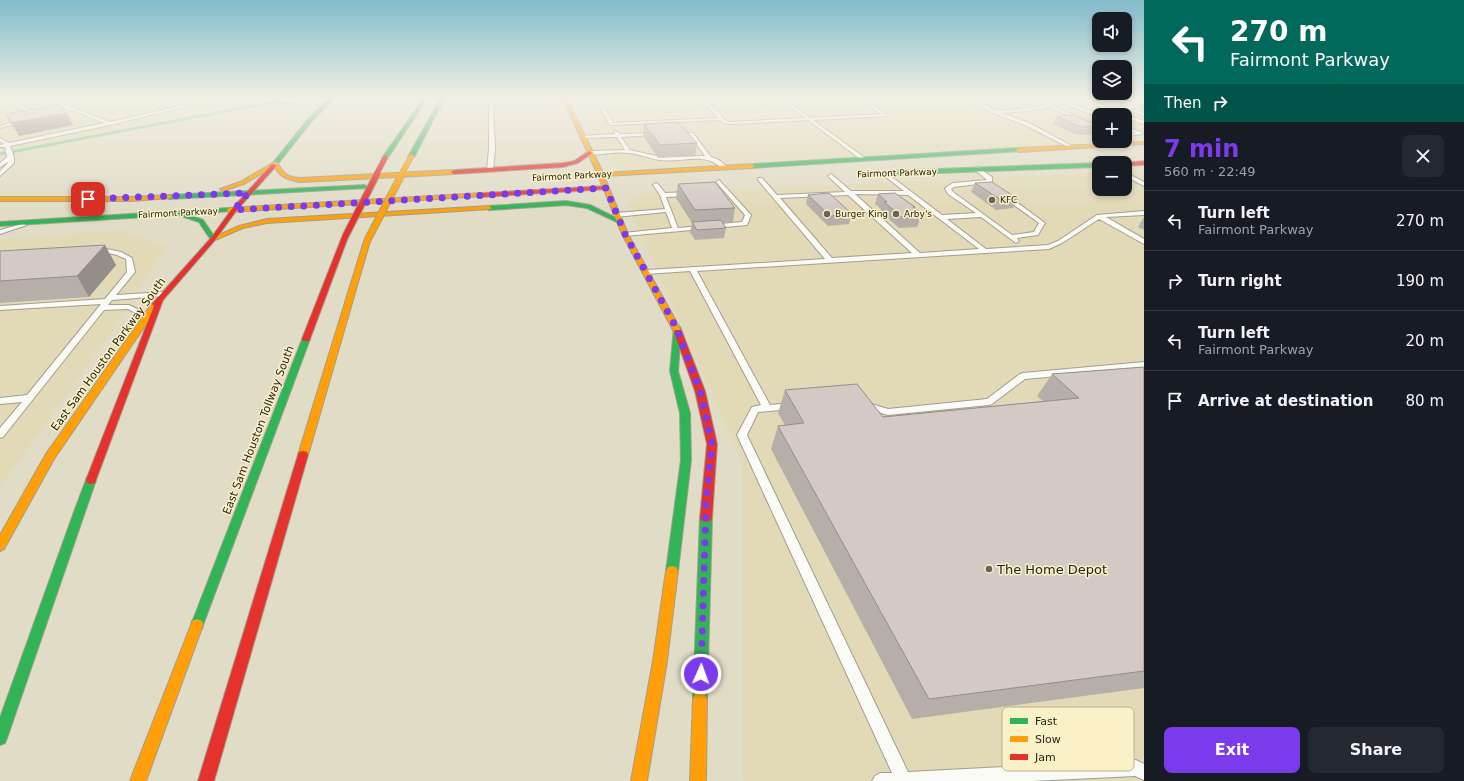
<!DOCTYPE html>
<meta charset="utf-8">
<style>
body{margin:0;font-family:"DejaVu Sans",sans-serif;background:#242831;color:#f1f3f6;height:100vh;display:flex;flex-direction:column;font-size:15px;white-space:nowrap}
*{box-sizing:border-box;margin:0}
p{font-size:13px;color:#9ea1a6}
.icon{flex:none;width:22px;height:22px;fill:none;stroke:currentColor;stroke-width:2;stroke-linecap:round;stroke-linejoin:round}
.map{position:relative;flex:1;overflow:hidden}
.side{display:flex;flex-direction:column;background:#171b24;width:320px}
.side>*{flex:none}
.banner{background:#00695c;color:#fff;overflow:hidden}
.tools{position:absolute;left:1092px;top:12px;display:grid;gap:8px}
.tools a{display:grid;place-items:center;width:40px;height:40px;border-radius:8px;background:#171b24;box-shadow:0 2px 6px #0003;font-size:20px}
.pin{position:absolute;display:grid;place-items:center;width:34px;height:34px;color:#fff;margin:-17px;border-radius:8px;box-shadow:0 2px 6px #0006}
.me{position:absolute;width:44px;margin:-22px;rotate:2deg;stroke-linejoin:round;filter:drop-shadow(0 0 3px #0008)}
.turn{display:flex;align-items:center;gap:14px;height:84px;padding:0 20px;font-size:18px}
.turn .icon{width:52px;height:52px;stroke-width:2.5}
.turn b{display:block;font-size:28px;line-height:34px}
.then{display:flex;align-items:center;height:38px;padding:0 20px;background:#0003;gap:8px;font-size:15px}
.round{display:grid;place-items:center;flex:none;width:42px;height:42px;border-radius:8px;background:#242831}
.head{display:flex;align-items:center;justify-content:space-between;height:68px;padding:0 20px}
h1{font-size:24px;font-weight:700;line-height:30px;color:#7c3aed}
.primary-button{display:flex;gap:8px;margin-top:auto;padding:8px 20px}
.primary-button a{flex:1;height:46px;border-radius:8px;background:#7c3aed;color:#fff;font-size:16px;font-weight:700;line-height:46px;text-align:center}
.primary-button a+a{background:#242831;color:#f1f3f6}
ul{padding:0;list-style:none}
li{display:flex;align-items:center;gap:12px;height:60px;padding:0 20px;border-top:1px solid #363941}
li div{flex:1}
li b{display:block;font-size:15px}
li em{font-style:normal}
main{display:flex;flex:1;min-height:0}
.map>svg:first-child{display:block}
.built{fill:#e2dab6}
.lines{fill:none;stroke-linecap:round;stroke-linejoin:round}
.stream{stroke:#8ac89d;stroke-width:3}
.lane-casing{stroke:#a19e8d;stroke-width:2}
.fast-casing{stroke:#a19e8d;stroke-width:2}
.slow-casing{stroke:#a19e8d;stroke-width:2}
.jam-casing{stroke:#a19e8d;stroke-width:2}
.lane{fill:#fafaf6;fill-rule:evenodd}
.fast{fill:#30b455;fill-rule:evenodd}
.slow{fill:#ff9f0a;fill-rule:evenodd}
.jam{fill:#e5322d;fill-rule:evenodd}
.slow-bridge-far1-casing{stroke:#a19e8d;stroke-width:6;stroke-linecap:butt}
.slow-bridge-casing{stroke:#a19e8d;stroke-width:8;stroke-linecap:butt}
.jam-bridge-far1-casing{stroke:#a19e8d;stroke-width:6;stroke-linecap:butt}
.jam-bridge-casing{stroke:#a19e8d;stroke-width:8;stroke-linecap:butt}
.slow-bridge-far1{stroke:#ff9f0a;stroke-width:5}
.slow-bridge{stroke:#ff9f0a;stroke-width:6}
.jam-bridge-far1{stroke:#e5322d;stroke-width:5}
.jam-bridge{stroke:#e5322d;stroke-width:6}
.wall{fill:#b5aea9}
.shaded-wall{fill:#948d8a}
.building{fill:#d3cac5;stroke:#948d8a}
.route{stroke:#7c3aed;stroke-width:7;stroke-dasharray:0 12.6}
.poi-dot{fill:#696453;stroke:#faf1c8;stroke-width:1.5}
.labels{text-anchor:middle;stroke-width:3;stroke-linejoin:round;paint-order:stroke}
.far-street-label{font-size:9px;fill:#282415;stroke:#faf1c8}
.far-poi-label{font-size:9px;fill:#282415;stroke:#faf1c8;text-anchor:start}
.street-label{font-size:11px;fill:#282415;stroke:#faf1c8}
.near-poi-label{font-size:13px;fill:#282415;stroke:#faf1c8;text-anchor:start}
.key{fill:#faf1c8;stroke:#bbb492;stroke-width:1}
.key-label{font-size:11px;fill:#282415}
</style>
<main>
<div class="map">
<svg width="1144" height="781" viewBox="0 0 1144 781">
<rect width="100%" height="100%" fill="#e1dcc6"/>
<path class="built" d="M0,99H249L0,155Z
M581,99H1144V139L1125,140V115H1099V141H1109L633,168L612,163Z
M1132,171L1144,177V781H743L742,462L628,207L634,199L649,193L1099,173V189H1125V172Z
M123,230L166,247L123,316L0,487V239Z"/>
<g class="lines">
<path class="stream" d="M0,154L274,102L297,105"/>
<g class="lane-casing">
<path id="lane" d="M3,99H9L41,115L37,116Z
M45,99H51L110,122L209,99H217L110,125L10,146L14,157V163L0,176V171L8,163V162L0,167V163L7,157L5,147H0V145L4,144L0,141V138L9,143L104,123L72,110L52,115V113L68,109Z
M489,99H493L495,149L493,170L490,172L487,170L489,149Z
M596,99H600L613,123L718,118L700,99H705L726,121L731,122L805,118L780,99H785L810,118L881,114L859,99H864L888,115L886,116L813,120L865,158L866,159L863,161L808,120L731,124L723,123L721,120L611,125L609,124Z
M967,99H973L996,111L1024,109L1005,99H1011L1030,109L1044,105L1031,99H1037L1049,104L1066,101L1122,99L1094,102L1107,107L1144,105V107L1130,108L1144,113V116L1124,108L1112,109L1144,121V124L1125,118V115H1119L1089,102L1070,103L1100,115H1099V117L1067,105V103L1053,106L1099,126V129L1048,107L1029,111L1002,113L1029,123L1072,146V148H1070L1025,125L993,113Z
M22,120L24,122L0,128V126Z
M1125,126L1143,133V134L1125,136V134L1135,133L1125,129Z
M616,131L620,134L657,133V134L655,135L621,137L630,150L661,157L705,156L690,135L675,133L677,132L693,133L711,157L719,160L727,167L722,168C703,151 683,163 660,160C649,159 638,153 627,153C614,151 600,156 587,154L586,153L589,151L625,150L617,137L582,138L580,137L582,136L615,134L614,132Z
M977,167L992,177V182L954,187L951,189L953,192L1012,235L1034,232L1039,223L1004,198V196H1008L1045,223L1038,235L1017,238L1019,241L1016,243L981,217L947,219L986,249L1048,245L1058,241L1097,215L1144,211V215L1106,217L1144,239V244L1099,219L1062,243L1049,249L697,271L770,405L791,403L796,406L791,409L758,412L747,435L908,772L1136,760L1144,764V780L1135,776L1031,781H872L875,776L880,773H892L737,435L752,407L761,405L690,271L647,274L643,272L647,270L825,259L758,180V178H762L777,195L845,192L829,177L828,176L831,174L851,191H904L882,174L881,173L884,171L942,215L976,213L948,194L945,188L953,183L987,180L975,170V168ZM855,194L908,195L979,249L920,253ZM848,195L912,253L832,258L780,198Z
M1125,172L1144,182V186L1125,176Z
M719,180L751,215L747,225L625,236L623,235V233L672,228L666,212L616,217L613,215L616,213L665,209L660,195L653,185L656,183L658,184L665,193L688,192L691,194L688,196L666,197L678,228L742,222L745,215L717,183L716,182Z
M22,224L27,225L0,234V230Z
M97,247L121,252L132,258L135,272L116,295L163,292L167,294L163,296L112,300L108,305H129L152,316L148,318H145L128,309L104,310L3,437L0,438V428L22,402L0,404V398L27,395L101,304L0,310V306L105,299L127,272L126,259L117,255L95,250V248Z
M1144,362V368L1025,379L992,404L989,405L888,415L862,407L860,405L865,402L888,409L987,399L1020,374L1023,373Z"/>
</g>
<g class="fast-casing">
<path id="fast" d="M329,99H334L312,121L276,166H272V164L308,119Z
M423,99H427L387,159H383L382,158Z
M440,99H444L414,157L409,158L408,157Z
M1019,148L1022,150L1021,151L752,168L749,166L752,164Z
M1099,163V167L885,175L882,173L885,171Z
M364,185L366,186V188L169,199L166,197L169,195Z
M566,201L590,205L622,221L617,222L587,208L566,205L489,210L486,208L489,206Z
M229,208L232,210L231,211L187,214L203,220L216,239L213,241L211,240L199,222L178,215L0,226V222Z
M674,327H680L681,329L678,371L690,413L691,460L678,571L676,575L672,576L668,575L666,571L681,460L680,413L670,371Z
M303,337H309L310,339L203,625L202,629L197,631L192,629L191,625Z
M91,476L95,477L96,480L7,738L5,743L0,745V718L74,512L86,480L87,477Z
M706,514L710,515L712,518L707,699L705,704L700,706L695,704L693,699L700,518L702,515Z"/>
</g>
<g class="slow-casing">
<path id="slow" d="M563,99H567L603,173L752,164L755,166L752,168L604,176L628,234L682,332L681,334H675L674,332L622,234L598,175Z
M1144,142V144L1019,152L1016,150L1019,148Z
M276,161C279,164 279,166 282,170C286,176 294,178 301,178L454,170L457,172L454,174L301,182C289,180 280,178 274,166L244,184L223,191L220,189L240,182Z
M482,193L485,195L484,196L229,212L226,210L229,208Z
M169,195L171,196V198L131,201H0V197H131Z
M489,206L491,207V209L267,223L243,228L215,240L210,239L239,226L267,219Z
M367,239L370,241L308,455L307,458H299L298,455L364,241Z
M153,302H159L160,304L54,459L4,549L0,551V535L46,454Z
M672,566L676,567L678,571L667,661L647,781H631L653,661L666,571L668,567Z
M197,619L202,621L203,625L146,781H130L191,625L192,621Z
M700,692L705,694L707,699L706,781H690L693,699L695,694Z"/>
</g>
<g class="jam-casing">
<path id="jam" d="M589,151L592,153L591,154L578,163L563,167L454,174L451,172L454,170L563,163L574,161Z
M1144,161V165L1125,166V163H1123Z
M272,164L277,165L236,211L215,240L163,300L96,480L95,483L91,484L87,483L86,480L154,306L152,304L211,238L232,209Z
M606,186L609,188L608,189L482,197L479,195L482,193Z
M345,235L348,237L310,339L309,341H303L302,339L342,237Z
M675,330H681L682,332L705,391L717,444L712,518L710,521L706,522L702,521L700,518L707,444L695,391L674,332Z
M303,451L307,452L308,455L214,781H198L298,455L299,452Z"/>
</g>
<use href="#lane" class="lane"/>
<use href="#fast" class="fast"/>
<use href="#slow" class="slow"/>
<use href="#jam" class="jam"/>
<g class="slow-bridge-far1-casing">
<path id="slow-bridge-far1" d="M401,175L411,157"/>
</g>
<g class="slow-bridge-casing">
<path id="slow-bridge" d="M367,241L402,174"/>
</g>
<g class="jam-bridge-far1-casing">
<path id="jam-bridge-far1" d="M376,175L385,158"/>
</g>
<g class="jam-bridge-casing">
<path id="jam-bridge" d="M345,237L377,174"/>
</g>
<use href="#slow-bridge-far1" class="slow-bridge-far1"/>
<use href="#slow-bridge" class="slow-bridge"/>
<use href="#jam-bridge-far1" class="jam-bridge-far1"/>
<use href="#jam-bridge" class="jam-bridge"/>
</g>
<path class="wall" d="M1139,104H1144V111L1136,108Z
M5,114L73,125L19,136L12,126Z
M1057,116L1098,126L1093,134L1077,135L1053,124Z
M644,124L697,143L695,156L658,158L643,136Z
M975,183L1018,199L1013,208L996,210L971,192Z
M678,184L735,208L733,222L723,223L726,228L724,238L695,240L690,232L692,223L676,198Z
M878,194L915,207L914,208L919,212L918,215L921,217L917,227L899,228L880,211L881,209L875,204Z
M808,195L852,214L849,224L828,226L806,204Z
M1144,217V230L1138,227Z
M0,251L116,265L89,297L0,303Z
M1144,367V688L912,719L771,449L778,426L785,425L778,413L785,390L883,417L1043,401L1037,396L1052,374Z"/>
<path class="shaded-wall" d="M67,113L73,125L19,136L12,123Z
M105,245L116,265L89,297L77,276Z"/>
<path class="building" d="M1139,104H1144V106Z
M59,105L67,113L12,123L5,114Z
M1074,115L1098,126L1081,127L1057,116Z
M678,122L697,143L660,145L644,124Z
M715,182L735,208L695,210L678,184Z
M992,182L1018,199L1001,200L975,183Z
M829,193L852,214L830,216L808,195Z
M895,193L915,207H913L919,212H915L921,217L903,218L884,202H887L878,194Z
M721,220L726,228L697,230L692,222Z
M105,245L77,276L0,281V251Z
M1144,367V671L929,699L778,426L804,423L785,390L857,384L883,417L1079,398L1052,374Z"/>
<linearGradient id="sky" x2="0" y2="1"><stop stop-color="#82bcca"/><stop offset="0.47" stop-color="#f2efe5"/><stop offset="1" stop-color="#f2efe5" stop-opacity="0"/></linearGradient>
<rect width="1144" height="209" fill="url(#sky)"/>
<g class="lines">
<path class="route" d="M88,199L248,193L234,210L606,188L625,234L677,329L700,391L712,444L706,504L701,674"/>
</g>
<g class="poi-dot">
<circle cx="992" cy="200" r="4"/>
<circle cx="827" cy="214" r="4"/>
<circle cx="896" cy="214" r="4"/>
<circle cx="989" cy="569" r="4"/>
</g>
<g class="labels">
<g class="far-street-label">
<text transform="translate(897 173) rotate(-2)" y="3">Fairmont Parkway</text>
<text transform="translate(572 176) rotate(-3)" y="3">Fairmont Parkway</text>
<text transform="translate(178 213) rotate(-3)" y="3">Fairmont Parkway</text>
</g>
<g class="far-poi-label">
<text x="1000" y="203">KFC</text>
<text x="835" y="217">Burger King</text>
<text x="904" y="217">Arby's</text>
</g>
<g class="street-label">
<text transform="translate(108 354) rotate(-54)" y="4">East Sam Houston Parkway South</text>
<text transform="translate(258 430) rotate(-69)" y="4">East Sam Houston Tollway South</text>
</g>
<g class="near-poi-label">
<text x="997" y="574">The Home Depot</text>
</g>
</g>
<rect x="1002" y="707" width="132" height="64" rx="6" class="key"/>
<rect x="1010" y="718" width="18" height="6" fill="#30b455"/>
<rect x="1010" y="736" width="18" height="6" fill="#ff9f0a"/>
<rect x="1010" y="754" width="18" height="6" fill="#e5322d"/>
<g class="key-label">
<text x="1035" y="725">Fast</text>
<text x="1035" y="743">Slow</text>
<text x="1035" y="761">Jam</text>
</g>
</svg>
<div class="tools">
<a><svg class="icon" aria-label="sound" viewBox="0 0 24 24"><path d="M4 9h4l5-4v14l-5-4H4zM17 9q2 3 0 6"/></svg></a>
<a><svg class="icon" aria-label="layers" viewBox="0 0 24 24"><path d="M12 4l9 5-9 5-9-5zM3 14l9 5 9-5"/></svg></a>
<a>+</a>
<a>−</a>
</div>
<div class="pin" style="left:88px;top:199px;background:#d93025"><svg class="icon" aria-label="arrive" viewBox="0 0 24 24"><path d="M6 21V4h12l-3 4 3 4H6"/></svg></div>
<svg class="me" style="left:701px;top:674px" viewBox="-20 -20 40 40"><circle r="17" fill="#7c3aed" stroke="#fff" stroke-width="3"/><path d="M0-11L8 9 0 5-8 9z" fill="#fff"/></svg>
</div>
<section class="side">
<div class="banner">
<div class="turn"><svg class="icon" aria-label="left" viewBox="0 0 24 24"><path d="M17 20v-9H6M10 6l-5 5 5 5"/></svg><div><b>270 m</b>Fairmont Parkway</div></div>
<div class="then">Then<svg class="icon" aria-label="right" viewBox="0 0 24 24"><path d="M7 20v-9h11M14 6l5 5-5 5"/></svg></div>
</div>
<div class="head"><div><h1>7 min</h1><p>560 m · 22:49</p></div><a class="round"><svg class="icon" aria-label="close" viewBox="0 0 24 24"><path d="M6 6l12 12M18 6L6 18"/></svg></a></div>
<ul>
<li><svg class="icon" aria-label="left" viewBox="0 0 24 24"><path d="M17 20v-9H6M10 6l-5 5 5 5"/></svg><div><b>Turn left</b><p>Fairmont Parkway</p></div><em>270 m</em></li>
<li><svg class="icon" aria-label="right" viewBox="0 0 24 24"><path d="M7 20v-9h11M14 6l5 5-5 5"/></svg><div><b>Turn right</b></div><em>190 m</em></li>
<li><svg class="icon" aria-label="left" viewBox="0 0 24 24"><path d="M17 20v-9H6M10 6l-5 5 5 5"/></svg><div><b>Turn left</b><p>Fairmont Parkway</p></div><em>20 m</em></li>
<li><svg class="icon" aria-label="arrive" viewBox="0 0 24 24"><path d="M6 21V4h12l-3 4 3 4H6"/></svg><div><b>Arrive at destination</b></div><em>80 m</em></li>
</ul>
<div class="primary-button"><a>Exit</a><a>Share</a></div>
</section>
</main>
